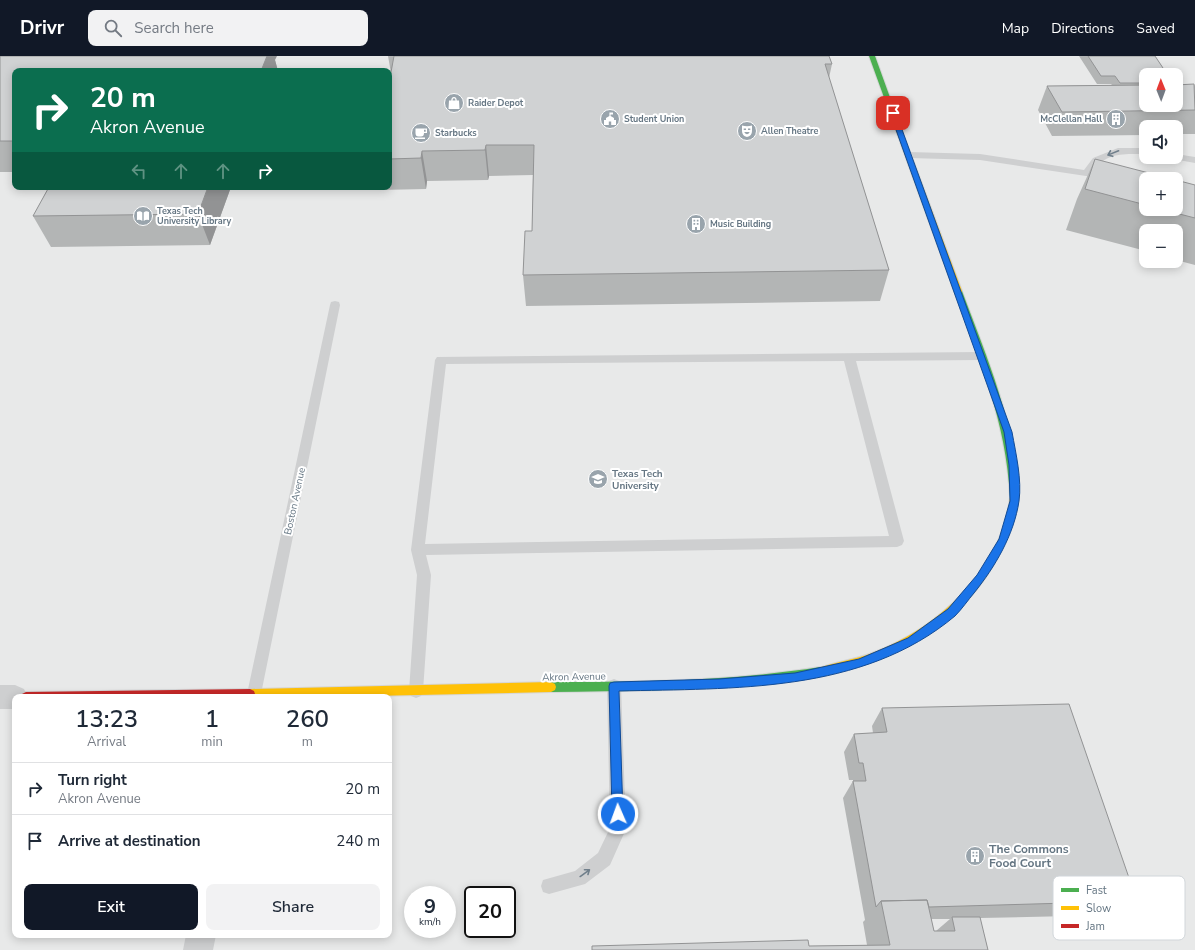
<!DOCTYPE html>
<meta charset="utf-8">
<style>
body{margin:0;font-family:"Nunito Sans",sans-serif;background:#f2f2f3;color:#1f2937;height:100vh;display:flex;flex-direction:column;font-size:15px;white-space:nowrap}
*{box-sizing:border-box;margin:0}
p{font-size:13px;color:#747a83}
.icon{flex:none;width:22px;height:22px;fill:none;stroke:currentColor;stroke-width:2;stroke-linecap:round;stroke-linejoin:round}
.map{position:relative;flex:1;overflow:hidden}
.sheet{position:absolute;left:12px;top:638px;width:380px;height:244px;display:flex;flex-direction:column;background:#fff;border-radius:8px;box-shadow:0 2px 10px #0003}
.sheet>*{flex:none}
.hud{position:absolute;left:12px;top:12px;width:380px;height:122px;border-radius:8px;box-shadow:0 2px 10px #0003;background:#0b6e4f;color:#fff;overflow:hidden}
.needle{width:26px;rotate:359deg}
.fabs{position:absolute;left:1139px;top:12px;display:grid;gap:8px}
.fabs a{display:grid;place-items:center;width:44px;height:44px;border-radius:8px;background:#fff;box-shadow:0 2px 10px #0003;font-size:20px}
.speed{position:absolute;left:404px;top:830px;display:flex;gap:8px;font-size:20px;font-weight:700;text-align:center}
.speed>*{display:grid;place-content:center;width:52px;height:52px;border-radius:50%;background:#fff;box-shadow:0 2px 10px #0003;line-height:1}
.speed small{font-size:10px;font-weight:400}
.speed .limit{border:2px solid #111;border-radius:6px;background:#fff;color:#111}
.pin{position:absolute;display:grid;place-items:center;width:34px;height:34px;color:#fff;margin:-17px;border-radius:8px;box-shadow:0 2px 6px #0006}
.me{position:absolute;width:44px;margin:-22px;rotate:358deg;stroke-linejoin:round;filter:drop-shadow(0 0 3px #0008)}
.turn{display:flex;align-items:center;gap:14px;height:84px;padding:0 12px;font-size:18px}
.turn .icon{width:52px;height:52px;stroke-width:2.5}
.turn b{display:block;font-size:28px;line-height:34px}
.lanes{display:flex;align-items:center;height:38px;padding:0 12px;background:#0003;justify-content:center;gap:20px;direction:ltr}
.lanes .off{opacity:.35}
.eta{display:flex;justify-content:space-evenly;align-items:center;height:68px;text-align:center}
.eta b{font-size:24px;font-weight:600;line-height:28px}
.action{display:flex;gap:8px;margin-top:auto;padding:8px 12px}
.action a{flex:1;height:46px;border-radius:8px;background:#111827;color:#fff;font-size:16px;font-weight:600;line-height:46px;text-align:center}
.action a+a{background:#f2f2f3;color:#1f2937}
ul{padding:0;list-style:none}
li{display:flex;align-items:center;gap:12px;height:52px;padding:0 12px;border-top:1px solid #e0e1e3}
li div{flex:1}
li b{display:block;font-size:15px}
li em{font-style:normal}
header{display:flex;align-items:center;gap:24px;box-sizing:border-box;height:56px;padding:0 20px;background:#111827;color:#fff}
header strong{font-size:19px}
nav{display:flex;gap:22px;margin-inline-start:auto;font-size:14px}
.search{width:280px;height:36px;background:#f2f2f3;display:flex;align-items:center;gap:10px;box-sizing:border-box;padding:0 14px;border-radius:8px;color:#747a83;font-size:15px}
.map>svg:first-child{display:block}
.built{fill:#e8e9e9;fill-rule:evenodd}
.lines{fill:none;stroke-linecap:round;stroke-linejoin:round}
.fast-casing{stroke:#d5d6d7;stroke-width:2}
.slow-casing{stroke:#d5d6d7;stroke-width:2}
.jam-casing{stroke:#d5d6d7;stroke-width:2}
.lane{fill:#cecfd0;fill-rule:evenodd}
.street{fill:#cecfd0;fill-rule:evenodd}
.fast{fill:#4caf50;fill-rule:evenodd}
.slow{fill:#ffc107;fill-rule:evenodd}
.jam{fill:#c62828;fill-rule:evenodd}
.wall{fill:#b3b5b5;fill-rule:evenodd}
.shaded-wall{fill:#929394}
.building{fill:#d0d2d3;stroke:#929394}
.oneway{stroke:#707f8b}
.route{fill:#1a73e8;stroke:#114b97}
.labels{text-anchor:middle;stroke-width:4;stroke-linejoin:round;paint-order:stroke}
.far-poi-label{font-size:9px;font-weight:bold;fill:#657683;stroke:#fff;text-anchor:start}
.poi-label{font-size:10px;font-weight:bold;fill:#657683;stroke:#fff;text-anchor:start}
.street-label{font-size:10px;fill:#657683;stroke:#fff}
.near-poi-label{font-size:12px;font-weight:bold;fill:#657683;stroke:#fff;text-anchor:start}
.key{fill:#fff;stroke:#d1d6da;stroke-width:1}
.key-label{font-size:11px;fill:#657683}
</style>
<header>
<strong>Drivr</strong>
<div class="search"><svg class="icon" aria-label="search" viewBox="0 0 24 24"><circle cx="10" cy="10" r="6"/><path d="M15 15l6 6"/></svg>Search here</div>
<nav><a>Map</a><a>Directions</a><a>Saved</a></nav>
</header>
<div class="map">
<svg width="1195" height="894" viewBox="0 0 1195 894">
<rect width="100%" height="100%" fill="#f9f9f9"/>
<path class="built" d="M0,0H1195V894H0ZM15,15H389V131H15ZM1146,19H1176V49H1146ZM1146,71H1176V101H1146ZM1146,123H1176V153H1146ZM1146,175H1176V205H1146ZM15,641H389V879H15ZM413,839H447V873H413ZM473,839H507V873H473Z"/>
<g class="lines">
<g class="fast-casing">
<path id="fast" d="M869,0H875L900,69L899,70L894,69Z
M955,233H958L962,235C988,305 1015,365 1018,441L1017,444H1011L1010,441C1006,365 980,305 954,235Z
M820,611L824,613L825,616L824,619L820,621C731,635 641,635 551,636L547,634L546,631L547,628L551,626C641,626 731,625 820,611Z"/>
</g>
<g class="slow-casing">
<path id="slow" d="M897,67L900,69L962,235L961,237H958L954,235L894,69Z
M1014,437L1017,438C1021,448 1012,470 1008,479C975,563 904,602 820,621L816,619L815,616L816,613C834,606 854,604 872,597C937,573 1002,514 1010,441L1011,438Z
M551,626L555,628L556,631L555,634L551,636L325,641H246L245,638L246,635L250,633Z"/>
</g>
<g class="jam-casing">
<path id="jam" d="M250,633L254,635L255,638L254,641H21L22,638L26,636Z"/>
</g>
<path class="lane" d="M1118,92H1146V98C1124,98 1107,96 1092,115L1109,118L1111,120L1106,123L980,104L909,102L904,99L909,96L980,98L1084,114L1093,102Z
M1176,98L1195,101V107L1173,103L1171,101H1176Z
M335,245L339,246L340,249L261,638L260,641H248L247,638L330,249L331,246Z
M981,296L985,297L987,300L985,303L981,304L856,305L904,485L902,489L897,491L426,499L431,519L423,635L421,640L416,642L411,640L409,635L417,519L411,494L435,304L437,301ZM844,305L889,480L425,488L446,308Z
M614,623L619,625L621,630L626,773L610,809L585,828L549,838L543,836L541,830L543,824L575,815L598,797L610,772L607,630L609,625Z"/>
<path class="street" d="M0,629H15L24,633L28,641H15V653H0Z
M186,879H216L213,894H183Z"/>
<use href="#fast" class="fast"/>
<use href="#slow" class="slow"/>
<use href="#jam" class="jam"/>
</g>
<path class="wall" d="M0,0L275,4L278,15H15V116H0Z
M388,0H829L832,8L829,22L889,214L880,245L526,250L523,219L532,175L533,119L489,120L488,124L427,125L426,133L380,134L379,131H389V27L391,17Z
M1079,0H1155L1167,18V19H1146V49L1195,29V78H1176V71H1146V79L1052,80L1038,54L1047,30L1112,29L1111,28H1097Z
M1095,103L1146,123V153H1176L1195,129V209L1176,204V175H1146V195L1066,174L1077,143Z
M49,131H231L210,189L51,191L33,160Z
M882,652L1137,845L1115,859L980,862L988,894L809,890L867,889L863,866L865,864L843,742L853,725V724H849L844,696L854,678L873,677L872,670ZM931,863H950L936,875H934Z"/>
<path class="shaded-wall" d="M265,0H277L275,4L278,15H261Z
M486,89L489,120L488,124L485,94Z
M422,95L427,125L426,133L421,102Z
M208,131H231L210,189L198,158Z"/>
<path class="building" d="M0,0H267L261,15H15V85H0Z
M394,0H829L832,8H825L889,214L523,219L525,175H532L534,89H486L485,94L422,95L421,102L389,103V27Z
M1088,0H1155L1167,18H1146V27H1120L1115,20H1101Z
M1194,28L1195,54L1062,56L1047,30L1146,29V49H1176V29Z
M1095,103L1172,123H1146V149L1085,133Z
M1176,124L1195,129V162L1160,153H1176Z
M49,131H208L198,158L33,160Z
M1069,648L1137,845L929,851L927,844L881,845L876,851L853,725H866L863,707H859L854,678L887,676L882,652Z
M927,844L934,875H955L952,861H980L988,894H592V890L808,884L809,890L890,889L881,845Z"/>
<defs><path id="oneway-shaft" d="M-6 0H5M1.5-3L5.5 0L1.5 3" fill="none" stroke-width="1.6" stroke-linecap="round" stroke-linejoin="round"/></defs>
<g class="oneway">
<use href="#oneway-shaft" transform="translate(1113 97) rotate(158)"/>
<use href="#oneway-shaft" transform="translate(585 817) rotate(-36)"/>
</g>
<path class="route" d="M891,55L896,57L1012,376C1016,398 1022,424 1019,445C1014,479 995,511 974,537C968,544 962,553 955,560C862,638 733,632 619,635L623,758L622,762L618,764L614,762L612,758L609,630L610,627L614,626L719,623L795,617L859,603L908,582L948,553L977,519L999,483L1010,445L1009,409L1004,376L890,57Z"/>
<defs>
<g id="shop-disc" transform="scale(1)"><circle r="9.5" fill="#99a4ac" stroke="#fff"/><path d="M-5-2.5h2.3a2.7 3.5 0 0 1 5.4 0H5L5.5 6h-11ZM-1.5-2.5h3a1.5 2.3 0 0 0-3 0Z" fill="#fff"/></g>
<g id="civic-disc" transform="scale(1)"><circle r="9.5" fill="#99a4ac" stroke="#fff"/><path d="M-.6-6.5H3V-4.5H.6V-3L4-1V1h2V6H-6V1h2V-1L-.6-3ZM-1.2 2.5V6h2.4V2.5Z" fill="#fff"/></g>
<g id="building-disc" transform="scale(1)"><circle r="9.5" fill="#99a4ac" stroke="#fff"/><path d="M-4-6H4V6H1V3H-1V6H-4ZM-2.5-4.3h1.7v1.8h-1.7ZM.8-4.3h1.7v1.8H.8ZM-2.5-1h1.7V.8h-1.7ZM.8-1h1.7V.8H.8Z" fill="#fff"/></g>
<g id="theatre-disc" transform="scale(1)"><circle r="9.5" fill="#99a4ac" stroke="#fff"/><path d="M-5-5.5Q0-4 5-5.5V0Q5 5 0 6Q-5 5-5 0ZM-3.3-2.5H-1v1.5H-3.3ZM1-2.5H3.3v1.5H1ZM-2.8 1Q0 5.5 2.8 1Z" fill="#fff"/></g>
<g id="cafe-disc" transform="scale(1)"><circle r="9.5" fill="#99a4ac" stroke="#fff"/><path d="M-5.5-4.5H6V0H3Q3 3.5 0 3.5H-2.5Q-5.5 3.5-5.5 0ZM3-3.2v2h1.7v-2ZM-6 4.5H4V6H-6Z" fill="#fff"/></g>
<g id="library-disc" transform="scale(1)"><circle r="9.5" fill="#99a4ac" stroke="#fff"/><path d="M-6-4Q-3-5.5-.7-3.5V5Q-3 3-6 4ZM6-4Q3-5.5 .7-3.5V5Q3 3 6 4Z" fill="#fff"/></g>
<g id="university-disc" transform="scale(1)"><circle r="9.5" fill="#99a4ac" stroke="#fff"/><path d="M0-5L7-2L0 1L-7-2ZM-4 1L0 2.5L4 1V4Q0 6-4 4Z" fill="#fff"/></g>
</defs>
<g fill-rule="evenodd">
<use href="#shop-disc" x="454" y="47"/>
<use href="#civic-disc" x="610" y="63"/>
<use href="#building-disc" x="1116" y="63"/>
<use href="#theatre-disc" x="747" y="75"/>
<use href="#cafe-disc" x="421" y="77"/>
<use href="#library-disc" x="143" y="160"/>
<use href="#building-disc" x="696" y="168"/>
<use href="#university-disc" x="598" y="423"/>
<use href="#building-disc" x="975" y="800"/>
</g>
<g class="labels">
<g class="far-poi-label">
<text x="468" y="50">Raider Depot</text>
<text x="624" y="66">Student Union</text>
<text x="1102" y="66" text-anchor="end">McClellan Hall</text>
<text x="761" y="78">Allen Theatre</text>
<text x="435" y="80">Starbucks</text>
<text x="157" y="158">Texas Tech<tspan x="157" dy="10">University Library</tspan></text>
<text x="710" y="171">Music Building</text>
</g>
<g class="poi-label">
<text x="612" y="421">Texas Tech<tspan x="612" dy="12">University</tspan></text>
</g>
<g class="street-label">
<text transform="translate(294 445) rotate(-78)" y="4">Boston Avenue</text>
<text transform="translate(574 620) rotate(-1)" y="4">Akron Avenue</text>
</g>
<g class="near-poi-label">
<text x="989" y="797">The Commons<tspan x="989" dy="14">Food Court</tspan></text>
</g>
</g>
<rect x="1053" y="820" width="132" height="64" rx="6" class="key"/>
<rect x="1061" y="832" width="18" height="4" fill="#4caf50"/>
<rect x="1061" y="850" width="18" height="4" fill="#ffc107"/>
<rect x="1061" y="868" width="18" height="4" fill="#c62828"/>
<g class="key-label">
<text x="1086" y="838">Fast</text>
<text x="1086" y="856">Slow</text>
<text x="1086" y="874">Jam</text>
</g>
</svg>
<div class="fabs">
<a><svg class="needle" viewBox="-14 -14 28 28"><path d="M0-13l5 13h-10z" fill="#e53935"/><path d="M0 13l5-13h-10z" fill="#747a83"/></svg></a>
<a><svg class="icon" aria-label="sound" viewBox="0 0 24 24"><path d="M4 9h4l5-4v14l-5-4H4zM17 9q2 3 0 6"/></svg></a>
<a>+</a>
<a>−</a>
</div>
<div class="speed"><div>9<small>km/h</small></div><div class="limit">20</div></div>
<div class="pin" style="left:893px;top:57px;background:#d93025"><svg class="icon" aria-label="arrive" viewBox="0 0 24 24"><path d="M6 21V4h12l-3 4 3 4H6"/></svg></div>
<svg class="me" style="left:618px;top:758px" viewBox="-20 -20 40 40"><circle r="17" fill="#1a73e8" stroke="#fff" stroke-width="3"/><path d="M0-11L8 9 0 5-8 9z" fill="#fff"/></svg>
<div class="hud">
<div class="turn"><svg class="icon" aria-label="right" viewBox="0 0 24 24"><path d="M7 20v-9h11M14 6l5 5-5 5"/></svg><div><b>20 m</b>Akron Avenue</div></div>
<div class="lanes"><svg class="icon off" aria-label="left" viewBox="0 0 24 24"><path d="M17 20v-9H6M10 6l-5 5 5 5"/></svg><svg class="icon off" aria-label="ahead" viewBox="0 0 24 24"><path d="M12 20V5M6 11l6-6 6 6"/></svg><svg class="icon off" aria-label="ahead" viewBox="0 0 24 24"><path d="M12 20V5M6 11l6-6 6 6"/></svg><svg class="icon" aria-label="right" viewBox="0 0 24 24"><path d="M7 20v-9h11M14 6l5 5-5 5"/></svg></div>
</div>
<section class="sheet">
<div class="eta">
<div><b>13:23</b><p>Arrival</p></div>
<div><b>1</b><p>min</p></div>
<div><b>260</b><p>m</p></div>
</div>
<ul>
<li><svg class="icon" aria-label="right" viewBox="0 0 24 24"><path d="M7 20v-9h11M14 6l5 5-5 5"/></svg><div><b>Turn right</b><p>Akron Avenue</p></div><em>20 m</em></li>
<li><svg class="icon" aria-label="arrive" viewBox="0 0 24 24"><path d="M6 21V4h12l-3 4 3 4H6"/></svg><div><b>Arrive at destination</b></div><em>240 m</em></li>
</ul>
<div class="action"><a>Exit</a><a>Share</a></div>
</section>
</div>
